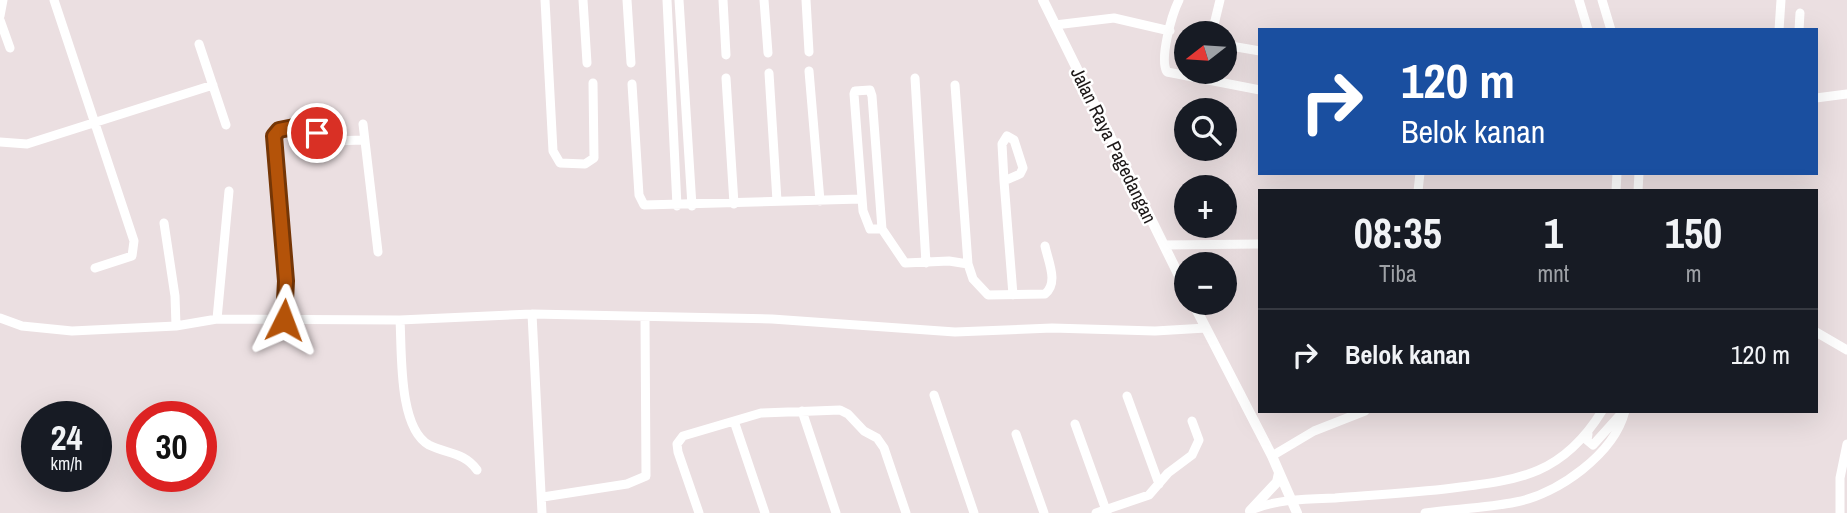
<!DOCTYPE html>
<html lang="id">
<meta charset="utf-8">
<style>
body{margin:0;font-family:"Archivo Narrow",sans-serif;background:#242831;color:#f1f3f6;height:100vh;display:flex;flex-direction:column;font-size:26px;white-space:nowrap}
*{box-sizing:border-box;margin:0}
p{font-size:23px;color:#9ea1a6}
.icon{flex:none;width:38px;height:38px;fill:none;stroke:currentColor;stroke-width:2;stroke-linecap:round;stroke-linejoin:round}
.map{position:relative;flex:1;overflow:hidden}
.details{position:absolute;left:1258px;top:189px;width:560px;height:224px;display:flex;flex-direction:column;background:#171b24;border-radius:0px;box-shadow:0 7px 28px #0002}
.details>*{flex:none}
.banner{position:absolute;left:1258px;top:28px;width:560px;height:147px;border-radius:0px;box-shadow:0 7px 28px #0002;background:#1a4fa0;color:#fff;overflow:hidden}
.needle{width:46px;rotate:253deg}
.buttons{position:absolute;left:1174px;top:21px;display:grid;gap:14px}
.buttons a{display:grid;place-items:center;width:63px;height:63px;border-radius:50%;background:#171b24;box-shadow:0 7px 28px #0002;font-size:35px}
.speed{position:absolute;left:21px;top:401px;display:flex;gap:14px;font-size:35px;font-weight:700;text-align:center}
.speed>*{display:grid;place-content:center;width:91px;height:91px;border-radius:50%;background:#171b24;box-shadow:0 7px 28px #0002;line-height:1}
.speed small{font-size:18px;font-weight:400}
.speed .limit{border:10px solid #d22;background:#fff;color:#111}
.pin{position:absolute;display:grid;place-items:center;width:60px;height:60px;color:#fff;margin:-30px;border:4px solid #fff;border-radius:50%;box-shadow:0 2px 7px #0007}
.me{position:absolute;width:77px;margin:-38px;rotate:3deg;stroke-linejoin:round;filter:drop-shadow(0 0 5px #0008)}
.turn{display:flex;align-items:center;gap:24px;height:147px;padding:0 28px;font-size:32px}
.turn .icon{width:91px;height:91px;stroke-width:2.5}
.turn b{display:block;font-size:49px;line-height:60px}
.eta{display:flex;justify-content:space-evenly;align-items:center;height:119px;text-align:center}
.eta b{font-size:42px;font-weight:800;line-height:49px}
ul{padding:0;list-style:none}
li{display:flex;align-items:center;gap:21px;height:91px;padding:0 28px;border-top:2px solid #363941}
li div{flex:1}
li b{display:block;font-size:26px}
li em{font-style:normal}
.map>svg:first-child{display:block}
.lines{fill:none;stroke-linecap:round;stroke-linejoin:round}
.minor{stroke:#fff;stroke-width:9}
.tertiary{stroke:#fff;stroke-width:10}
.route-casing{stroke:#753606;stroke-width:18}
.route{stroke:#b45309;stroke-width:12}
.labels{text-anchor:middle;stroke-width:5;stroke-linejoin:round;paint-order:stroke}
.street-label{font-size:19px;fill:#1c1818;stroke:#fff}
</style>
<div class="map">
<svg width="1847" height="513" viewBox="0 0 1847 513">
<rect width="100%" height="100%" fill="#ebdfe1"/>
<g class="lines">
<path class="minor" d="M54,0L134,241L132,256L95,268
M545,0L553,151L560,163L585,164L594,158L593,83
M583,0L587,63
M627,0L631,63
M667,0L677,206
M679,0L692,206
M723,0L726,55
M764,0L768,53
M806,0L809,52
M1179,0C1172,14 1159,59 1167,72L1260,90
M1579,0L1588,30
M1602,0L1611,30
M0,16L3,0
M0,20L10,48
M1055,25L1114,18L1170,31
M1779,30L1781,0
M1799,30L1800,13
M1212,33L1220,0
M199,44L226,125
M1225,45L1260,51
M809,71L820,201
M769,73L777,201
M726,78L734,204
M915,78L926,263
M632,84L639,195L644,205L861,199
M955,85L968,264
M1816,98L1847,94
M363,124L378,252
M1007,136L1014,140L1023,168L1020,174L1004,181L1002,144Z
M0,142L27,144L213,85
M1004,181L1013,295
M1418,191L1420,173
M1616,191L1617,173
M1638,191L1639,173
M164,223L175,296L176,326
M882,229H870L863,211L854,94L855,91L870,90L872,96L882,229L905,263L949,261L968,264L973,279L988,295L1045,294C1059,283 1048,261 1045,246
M1164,245L1260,244
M532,314L542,513
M0,318L22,326L72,331L176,326L217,319L400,320L532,314L772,319L955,332L1052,328L1155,331L1206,328
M217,319L229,191
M284,320L286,281L274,136L279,129L294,127L322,134L332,141L363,140
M400,320C402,351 398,428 429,445C447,454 464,452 477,470
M1816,332L1847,350
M934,395L974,513
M1127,396L1159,484
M802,411L836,513
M734,421L765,513
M1075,424L1107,513
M1016,434L1044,513
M1588,434L1587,440L1593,445L1620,415
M1272,456L1314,431L1365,411
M543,497L627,484L646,476L645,318
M1251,510C1278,499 1305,499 1335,498C1374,495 1413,493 1453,488C1521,480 1563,474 1602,411
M699,513L678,452L677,444L683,436L761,413L840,410L848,414L864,431L877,438L884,448L906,513
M1096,513L1149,495L1168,473L1192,455L1199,440L1192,421
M1425,513C1455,509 1487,508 1516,502C1558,494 1614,454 1625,411
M1840,513V478L1847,444"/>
<path class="tertiary" d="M1043,0L1186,290
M1193,303L1272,456L1297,513
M1250,511L1277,482L1279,473"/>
</g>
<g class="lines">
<g class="route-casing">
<path id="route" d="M284,320L286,281L274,136L279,130L294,127L317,133"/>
</g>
<use href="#route" class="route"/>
</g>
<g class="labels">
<g class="street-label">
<text transform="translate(1114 145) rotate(64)" y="7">Jalan Raya Pagedangan</text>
</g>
</g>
</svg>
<div class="buttons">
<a><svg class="needle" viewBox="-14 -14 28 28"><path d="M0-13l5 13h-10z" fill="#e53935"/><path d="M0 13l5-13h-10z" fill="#9ea1a6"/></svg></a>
<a><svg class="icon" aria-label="search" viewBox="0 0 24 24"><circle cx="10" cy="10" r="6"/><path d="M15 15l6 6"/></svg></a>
<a>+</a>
<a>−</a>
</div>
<div class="speed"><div>24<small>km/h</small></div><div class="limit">30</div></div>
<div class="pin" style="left:317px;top:133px;background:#d93025"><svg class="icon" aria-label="arrive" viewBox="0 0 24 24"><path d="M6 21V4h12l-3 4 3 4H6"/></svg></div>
<svg class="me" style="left:284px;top:320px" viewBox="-20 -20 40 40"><path d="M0-17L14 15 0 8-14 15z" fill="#b45309" stroke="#fff" stroke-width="4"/></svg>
<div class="banner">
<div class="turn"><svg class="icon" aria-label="right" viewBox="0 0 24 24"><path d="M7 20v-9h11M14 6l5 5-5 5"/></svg><div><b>120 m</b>Belok kanan</div></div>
</div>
<section class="details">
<div class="eta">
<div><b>08:35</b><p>Tiba</p></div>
<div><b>1</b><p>mnt</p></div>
<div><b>150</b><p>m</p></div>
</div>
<ul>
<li><svg class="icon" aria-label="right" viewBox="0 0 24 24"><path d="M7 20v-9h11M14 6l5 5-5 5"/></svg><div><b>Belok kanan</b></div><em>120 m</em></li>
</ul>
</section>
</div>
